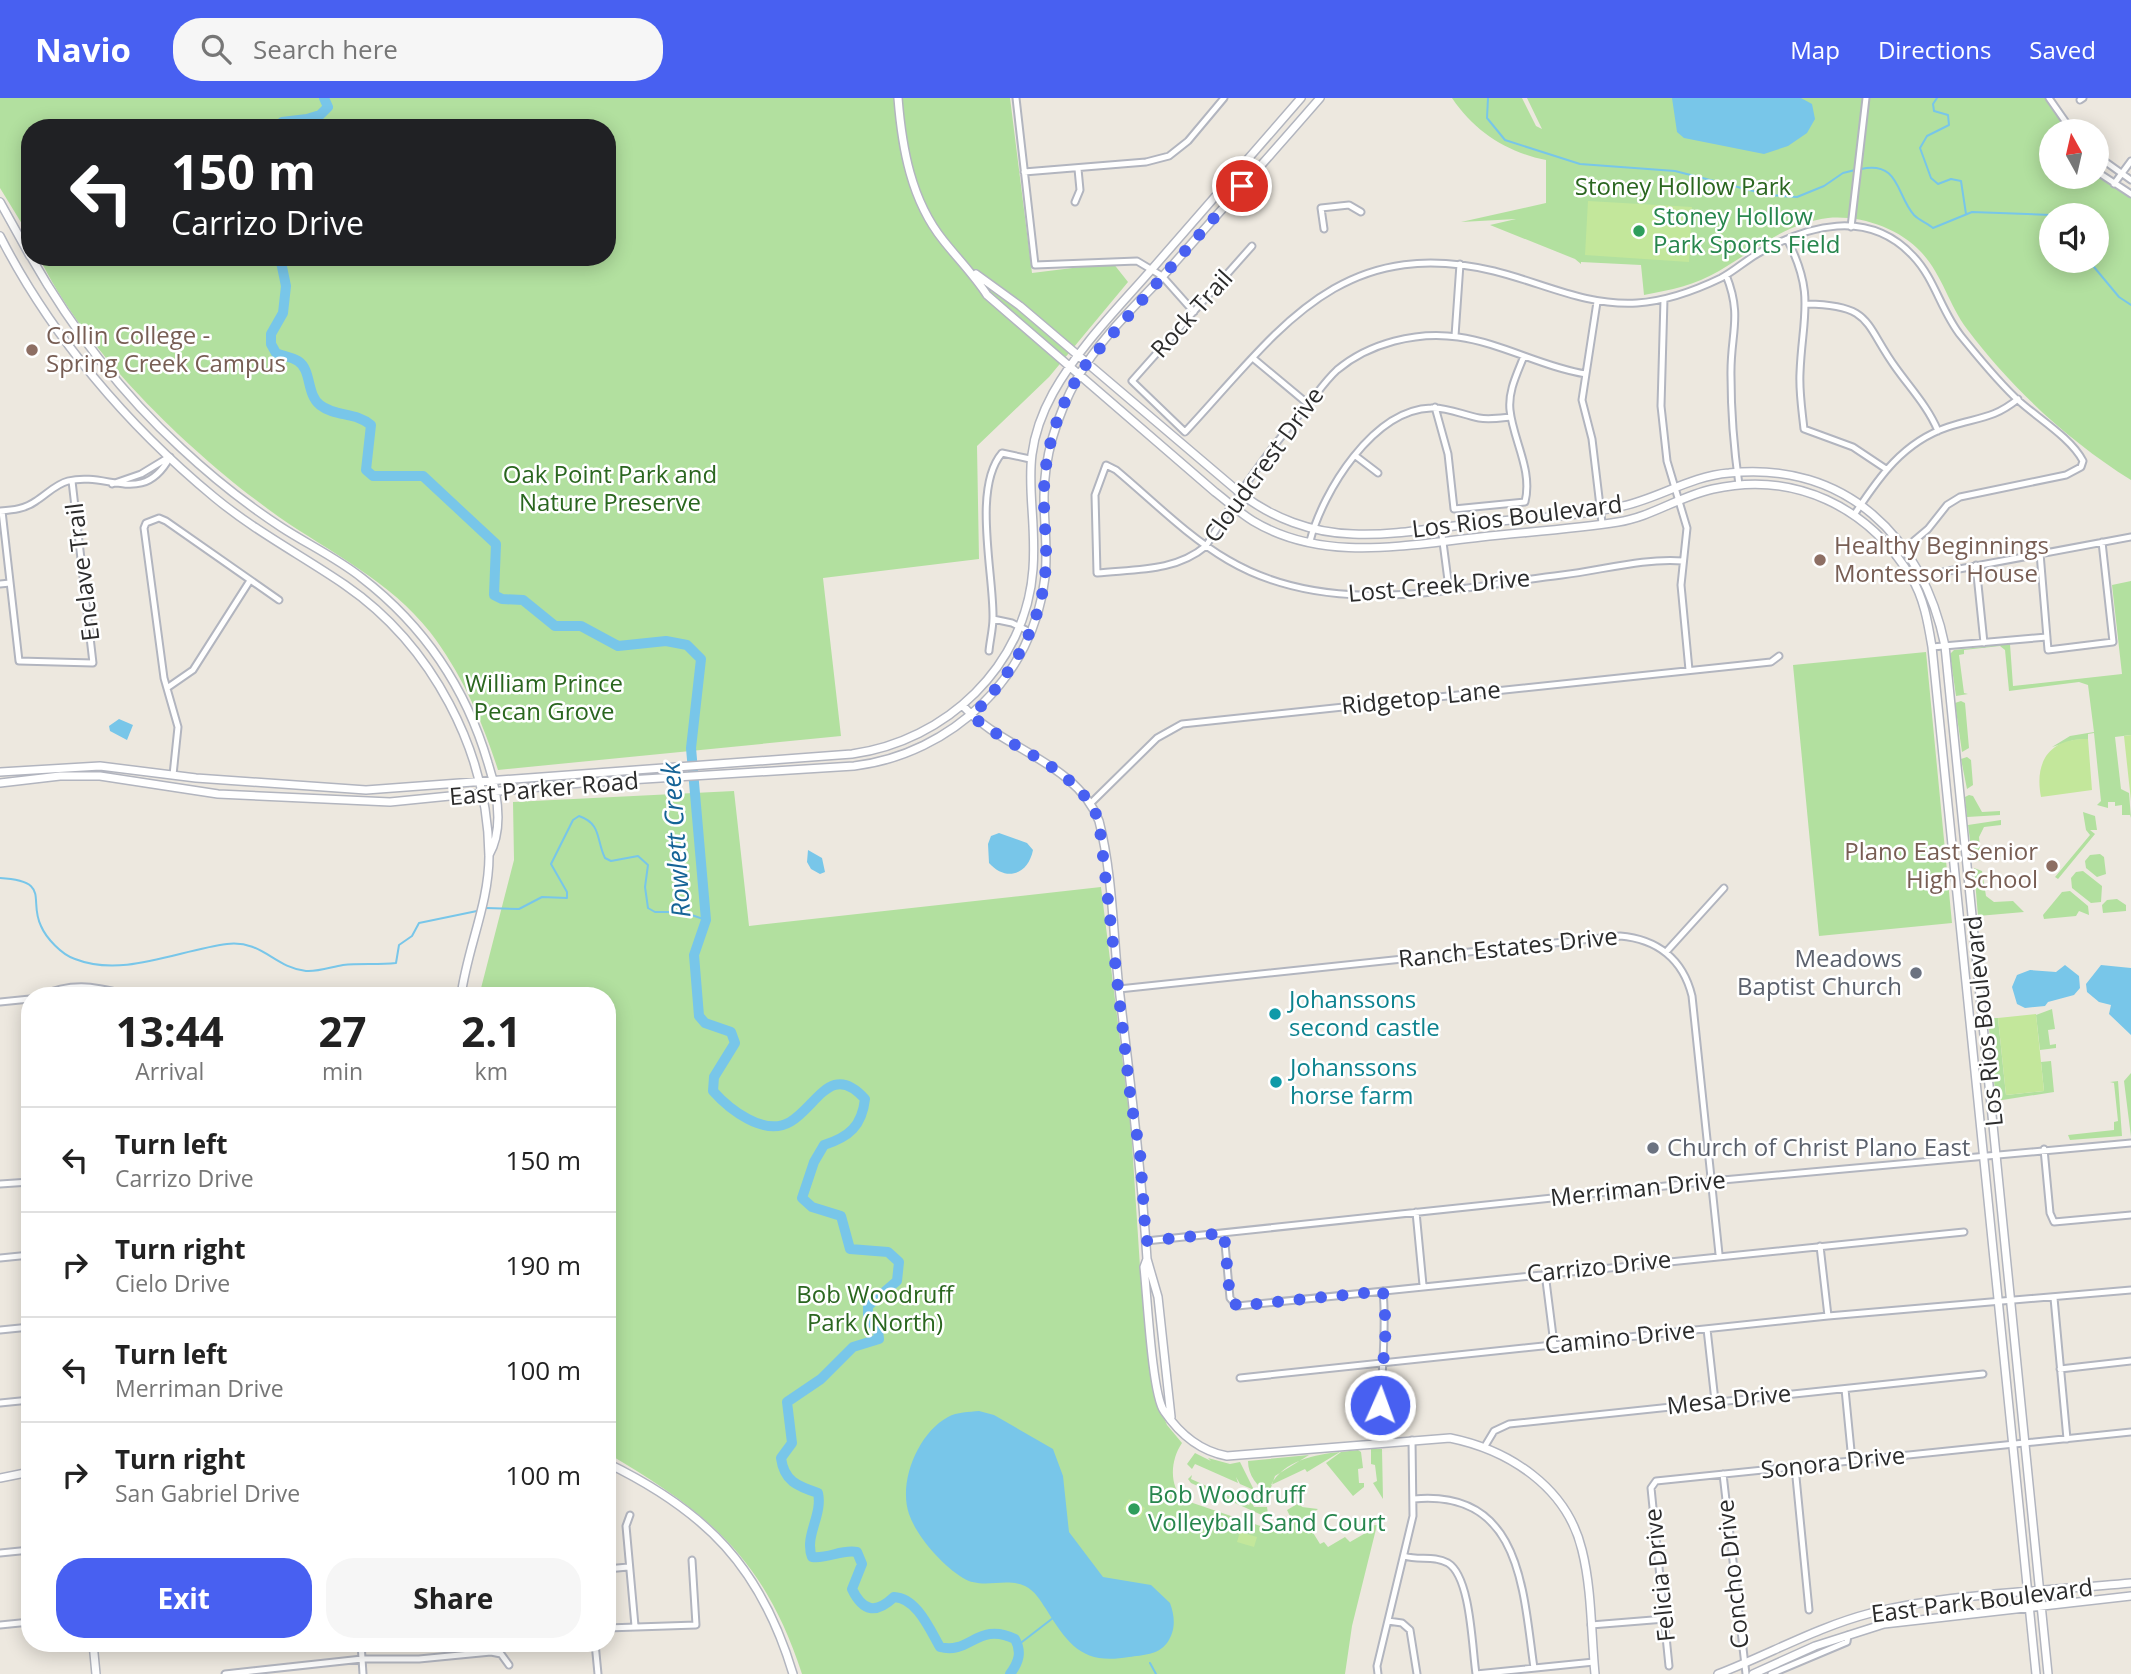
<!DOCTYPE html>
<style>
body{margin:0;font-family:"Open Sans",sans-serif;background:#f6f6f6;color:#222;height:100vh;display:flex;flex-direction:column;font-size:26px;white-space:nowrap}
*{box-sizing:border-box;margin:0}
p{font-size:23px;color:#767676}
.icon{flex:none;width:38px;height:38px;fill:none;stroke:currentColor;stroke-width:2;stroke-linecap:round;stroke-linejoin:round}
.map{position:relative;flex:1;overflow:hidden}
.details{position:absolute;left:21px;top:889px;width:595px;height:665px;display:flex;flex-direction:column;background:#fff;border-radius:28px;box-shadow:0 4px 18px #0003}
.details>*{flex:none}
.banner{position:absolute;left:21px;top:21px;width:595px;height:147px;border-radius:28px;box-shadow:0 4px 18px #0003;background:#202124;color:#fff;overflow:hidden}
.needle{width:46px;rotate:352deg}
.controls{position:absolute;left:2039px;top:21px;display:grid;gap:14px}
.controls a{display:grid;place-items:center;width:70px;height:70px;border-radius:50%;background:#fff;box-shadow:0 4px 18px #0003;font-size:35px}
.pin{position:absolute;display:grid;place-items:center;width:60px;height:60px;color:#fff;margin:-30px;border:4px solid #fff;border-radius:50%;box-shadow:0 2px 7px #0007}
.me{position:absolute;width:77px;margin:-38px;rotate:2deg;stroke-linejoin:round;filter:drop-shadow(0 0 5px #0008)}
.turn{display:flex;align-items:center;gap:24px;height:147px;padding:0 35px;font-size:32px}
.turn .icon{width:91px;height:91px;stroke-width:2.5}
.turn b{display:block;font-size:49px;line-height:60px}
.eta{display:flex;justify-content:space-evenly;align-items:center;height:119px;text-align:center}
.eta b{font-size:42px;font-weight:700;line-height:49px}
.button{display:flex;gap:14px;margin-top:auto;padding:14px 35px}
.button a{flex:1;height:80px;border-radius:28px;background:#4860f1;color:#fff;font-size:28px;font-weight:700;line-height:80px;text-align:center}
.button a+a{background:#f6f6f6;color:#222}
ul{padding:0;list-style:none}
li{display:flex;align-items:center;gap:21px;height:105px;padding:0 35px;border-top:2px solid #e0e0e0}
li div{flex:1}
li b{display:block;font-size:26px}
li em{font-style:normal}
header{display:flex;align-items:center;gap:42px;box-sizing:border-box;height:98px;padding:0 35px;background:#4860f1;color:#fff}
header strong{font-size:33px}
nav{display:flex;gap:38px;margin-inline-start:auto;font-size:24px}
.search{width:490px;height:63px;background:#f6f6f6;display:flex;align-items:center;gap:18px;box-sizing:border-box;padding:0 24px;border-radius:28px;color:#767676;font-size:26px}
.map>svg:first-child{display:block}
.green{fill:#b2e09f;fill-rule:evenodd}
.pitch{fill:#c3e79b}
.water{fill:#78c6e9}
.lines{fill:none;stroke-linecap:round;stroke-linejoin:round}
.stream{stroke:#78c6e9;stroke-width:2}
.river{stroke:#78c6e9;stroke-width:10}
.street-casing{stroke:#b2b5bf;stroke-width:9}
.secondary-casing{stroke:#b2b5bf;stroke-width:10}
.street{stroke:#fff;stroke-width:5}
.secondary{stroke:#fff;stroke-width:7}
.route{stroke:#4860f1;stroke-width:12;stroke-dasharray:0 21.6}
.leisure-dot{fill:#2e9e5b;stroke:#fff;stroke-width:2.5}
.education-dot{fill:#8d6e63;stroke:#fff;stroke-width:2.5}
.worship-dot{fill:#6b7280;stroke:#fff;stroke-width:2.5}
.culture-dot{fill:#0f9aa8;stroke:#fff;stroke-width:2.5}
.labels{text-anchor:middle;stroke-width:5;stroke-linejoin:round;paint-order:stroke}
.park-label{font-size:24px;fill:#2a661f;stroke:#fff}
.leisure-label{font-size:24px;fill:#27864d;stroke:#fff;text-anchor:start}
.street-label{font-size:24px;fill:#2c2c2c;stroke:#fff}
.education-label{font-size:24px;fill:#785e54;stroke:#fff;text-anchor:start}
.worship-label{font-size:24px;fill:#5b616d;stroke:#fff;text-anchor:end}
.culture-label{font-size:24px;fill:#0d838f;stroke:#fff;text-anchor:start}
.water-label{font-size:26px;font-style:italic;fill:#156497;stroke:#fff}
</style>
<header>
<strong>Navio</strong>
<div class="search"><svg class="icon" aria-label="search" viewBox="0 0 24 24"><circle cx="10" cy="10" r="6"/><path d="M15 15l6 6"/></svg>Search here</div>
<nav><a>Map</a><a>Directions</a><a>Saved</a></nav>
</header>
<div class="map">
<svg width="2131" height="1576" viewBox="0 0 2131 1576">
<rect width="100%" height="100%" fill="#ede8df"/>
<path class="green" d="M0,0H1010L1032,175L1113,165L1128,184L1049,279L977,348L979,461L823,480L841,638L498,672C482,622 462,576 430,534C390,483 331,455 279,419C194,359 84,254 39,159H607V30H30V139L0,90Z
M1452,0H1522L1536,28L1542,31L1527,0H2048L2068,33H2051V79L2097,76L2131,98V382C2069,343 2012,291 1967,231C1949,207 1942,176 1921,154C1899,130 1860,117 1828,120C1786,125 1755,152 1719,173C1695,187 1671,192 1644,197L1641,167L1581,164V166L1575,161L1490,127L1516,121L1461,124L1546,105V62C1507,54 1475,34 1452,0ZM2051,117H2096V163H2051Z
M2131,483V637L2115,639L2121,691L2129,695L2131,720L2130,717H2122V707L2115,708V704H2108V710L2097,707L2101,703L2094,635L2088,636V641L2074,642L2052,649L2070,638L2094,634L2088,587L2079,584L2009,593L2005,552L2000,548L1964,552V556L1959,557L1964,595L1968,596L1956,598L1950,556L1954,552L2010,546L2013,588L2122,576L2112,487Z
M1926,554L1952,825L1819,838L1793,567Z
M1961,603L1965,605L1969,650L1962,654L1955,605Z
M1967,659L1971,662L1973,687L1967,691L1961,661Z
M734,693L749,828L1101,789L1131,1030L1140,1169L1155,1298L1167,1327L1182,1345C1171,1361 1168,1387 1184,1402L1278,1434L1288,1419L1300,1423L1307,1434L1312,1433L1320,1446L1324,1444L1328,1449L1345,1439L1350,1444L1369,1433L1366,1428L1377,1427L1352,1528L1345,1576H802C764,1460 709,1415 607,1355V898H479L514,762L513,704Z
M1969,697L1973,698L1982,714L2000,713V717L1967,719L1965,699Z
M2083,714L2095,718L2097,732H2090L2095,736L2058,781L2055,779L2090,737L2086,732Z
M2001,722V727L1984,729L1979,739L1981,762L1973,764L1968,727Z
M2100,756L2104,759L2106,776L2097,779L2086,770L2085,763L2090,757Z
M1974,770L1982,773L1986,798L1994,804L2013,803L2024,814L1978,818Z
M2083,773L2102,788L2101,804L2091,805L2072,790L2071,780L2076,774Z
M2070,793L2088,808L2089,817L2079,813L2076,818L2044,821L2043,817L2062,794Z
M2117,801L2126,807V813L2103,815L2102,807L2107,802Z
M2052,911L2055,931L2048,932L2050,947L2056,946V950L2040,952L2036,917Z
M1988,920H1998L2006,997L2044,993L2041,964L2051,963L2054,994L1996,1003Z
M2131,975V1039L2124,983Z
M2118,983L2122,1038L2070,1042L2068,1037L2114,1032V1024L2118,1023L2114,985L2110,984Z
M1371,1351H1382L1383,1401L1373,1385L1377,1383L1375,1367L1371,1366Z
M1358,1352L1361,1354L1363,1370L1358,1371L1359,1385H1364V1389L1353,1398L1326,1365L1341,1354Z
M1340,1354L1307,1374L1305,1371L1271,1387C1283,1363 1316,1356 1340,1354Z
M1195,1355L1211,1363L1208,1360L1230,1366L1240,1364L1254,1392L1240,1386L1236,1379L1238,1385L1195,1366L1192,1371L1187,1366Z
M1309,1357L1275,1378L1269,1395C1257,1389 1248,1377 1248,1363Z
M1192,1377L1191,1381L1249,1407L1251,1403L1254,1409H1267L1268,1416L1272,1418L1266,1419L1191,1385L1188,1381Z
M1299,1405L1302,1409L1318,1411L1303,1422L1290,1418L1287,1412Z"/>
<path class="pitch" d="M1588,103L1692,109L1689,164L1585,157Z
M2131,637V703L2124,638Z
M2088,641L2092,692L2041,699C2034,663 2050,640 2088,641Z
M2036,916L2044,993L2006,997L1998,920Z
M1129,1401L1145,1410L1140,1420L1123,1411Z
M1240,1434L1257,1439L1254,1449L1237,1444Z"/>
<path class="water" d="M1672,0H1801L1812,6L1815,21L1807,35L1788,48L1764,56L1684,40L1677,34Z
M119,621L133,627L127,642L110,633L109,628Z
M999,735L1027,745L1033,752C1028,777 1006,784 989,765L988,746L991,738Z
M808,752L822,760L825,774L820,776L811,771L807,764Z
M2065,867L2079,878L2080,890L2074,897L2048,904L2045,908L2025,910L2017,906L2012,889L2017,877L2030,872L2056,874Z
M2101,867L2131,870V937L2109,916L2111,907L2099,904L2087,894L2086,886Z
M979,1313L994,1317L1053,1351L1063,1378L1069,1434L1103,1479L1151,1487L1170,1505C1175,1519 1176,1532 1167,1545C1158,1557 1143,1557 1129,1559C1083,1567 1069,1548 1046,1511C1040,1502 1035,1493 1025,1488C1005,1479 982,1492 963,1480C942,1467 917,1439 909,1416C898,1384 918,1335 948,1319C957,1314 969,1314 979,1313Z"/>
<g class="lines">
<path class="stream" d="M1488,0L1487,20L1505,42L1580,66L1675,73L1769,97L1797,99L1824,88L1843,75L1855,72
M1937,0L1933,6L1934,13L1948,17L1949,27L1927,38L1920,50L1931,80L1938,86L1951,81L1961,83L1966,116
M1861,71C1900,63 1896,97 1914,117C1919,122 1928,126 1933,130L1972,114L2051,117
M2089,163L2119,199L2131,207
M0,780C52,783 28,802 41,828C46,840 62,857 75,861C123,880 179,852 227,846C263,842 273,869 306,873C318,874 331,869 343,867C360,865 378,867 396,865L399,847L412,838L419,825L477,813
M486,810L519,811L542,799L567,800V794L551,766L573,722L579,718C602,726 596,742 605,760L611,763L638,758L648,767L645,789L648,810L655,814H683L706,822
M1018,1547L1053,1520
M1150,1565L1156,1576"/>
<path class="river" d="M278,30L282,24L307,21L320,17L328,9L324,0
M280,159L286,188L283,215L271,236V246L276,255C283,258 292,259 298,263C312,272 306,296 320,307C335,319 356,314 371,327L366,372L373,378H423L496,446L494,497L502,501L523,502L555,528H581L618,548L666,543L687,547L701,561L691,650L706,822L694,857L699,918L705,925L731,934L735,945L714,979L713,993C729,1011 764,1039 790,1024C817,1008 831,963 865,1001C862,1028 849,1039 824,1047L814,1064L802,1100L812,1109L841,1118L850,1151L888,1154L899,1164L897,1183L868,1208V1220L878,1232L879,1241L853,1249L821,1281L787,1304L792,1345L781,1360C784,1383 797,1388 818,1395C823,1417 804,1438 812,1459C829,1461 841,1451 857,1454L862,1466L852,1491C863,1514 876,1516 894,1499C917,1500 930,1532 940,1549C970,1557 978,1523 1015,1541C1022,1554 1019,1564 1010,1576"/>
<g class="street-casing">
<path id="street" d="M1016,0L1035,167L1137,163L1162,178L1194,214
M2049,0L2072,33
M2080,2L2083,0
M2096,57L2131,82
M2096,73L2131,96
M1024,74L1146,64L1169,58L1188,43L1224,0
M2114,86L2131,63
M1075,104L1080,92L1078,71
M1851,129L1866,0
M1324,131L1321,110L1349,107L1361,114
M1787,141C1816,197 1802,219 1800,275C1799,294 1802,312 1804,331L1853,349L1886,371
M1252,148L1132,283L1185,334C1278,234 1338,136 1494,173C1543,185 1585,208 1637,205C1667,203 1694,193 1721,180C1734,173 1745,163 1757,156C1807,127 1868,110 1913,158C1935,181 1941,213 1961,238C1979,260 1998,284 2019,303C2039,321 2071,340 2083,363L2081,369L2066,377L1960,399L1947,407L1928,431L1896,458
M1726,177C1743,219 1730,236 1731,278C1731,314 1734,351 1739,387
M1664,201L1661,308L1667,363L1687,430L1681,487L1689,572
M1597,204L1582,302L1592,341L1602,425
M1807,206C1873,207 1864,226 1896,270C1911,291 1928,309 1938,333
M1455,238L1460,166
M1254,261L1308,306
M1586,276C1542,269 1502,245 1458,239C1417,233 1369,245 1337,272C1325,283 1316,297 1306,309C1268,352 1236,399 1206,448C1175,474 1135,471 1097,475L1095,397L1106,367L1116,372C1152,402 1187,438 1228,462C1330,522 1452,490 1562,477C1603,472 1643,460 1683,463
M1435,309L1448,356L1454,411L1525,404C1533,372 1513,342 1510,312C1508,293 1517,276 1524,258
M1357,359L1378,375
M112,386L141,376L169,359
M0,413C13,412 25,411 36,403C47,396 56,386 68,383C108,373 143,409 170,359
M2,413L19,563L93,565L72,383
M1854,417C1879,379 1903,344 1948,329C1977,319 1992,322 2018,301
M1441,429L1449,490
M1310,443C1323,393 1373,312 1431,310C1447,309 1463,317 1479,320C1489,322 1501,320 1511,319
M2040,455L2048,552L2113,544L2102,444
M1976,467L1984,545
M1924,481L1943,474L2131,439
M0,486L10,485
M993,521L1012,525L1030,534
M1932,549L2047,539
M989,553C990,542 993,531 993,520C994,477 972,390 1002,355L1030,361
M167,590L193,572L249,484
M173,677L178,629L164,580L144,430L146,425L159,420L166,423L279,502
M1091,705L1157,640L1182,626L1771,564L1779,558
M1666,854L1724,790
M1119,891L1620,838C1657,841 1683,861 1692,898L1719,1156
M41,898C73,883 99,889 132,898
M0,904L30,901
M2044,1051L2050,1115L2054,1124L2131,1117
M0,1086L30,1084
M1416,1114L1423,1187
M1224,1135L1230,1200L1237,1208L1964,1134
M1146,1143L1712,1083L2131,1045
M1820,1148L1828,1218
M0,1160L30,1157
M1545,1175L1554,1246
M2054,1200L2067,1341
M1707,1231L1715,1303
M0,1232L30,1229
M2060,1271L2131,1263
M1240,1280L1828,1218L2131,1192
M1845,1291L1852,1363
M0,1305L30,1302
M1383,1343C1377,1293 1388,1243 1383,1193
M1485,1348L1494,1333L1509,1326L1983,1276
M1795,1369L1809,1512
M1723,1376L1746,1576
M1414,1401C1522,1391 1523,1494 1534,1570
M630,1417L626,1428L635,1528
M0,1455L30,1452
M1404,1458C1419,1463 1433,1457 1448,1465C1471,1479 1472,1550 1476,1576
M607,1471L628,1469
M1388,1523L1402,1525L1410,1532L1417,1576
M0,1527L30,1524
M1591,1527L1665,1521
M607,1530L696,1527L692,1462
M361,1545L363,1576
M595,1545L598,1576
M1669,1568L1651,1390L1656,1383L2131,1334
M225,1576L362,1561H419L491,1554L501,1556L509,1567
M1378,1576L1377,1568L1413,1418L1412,1342
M1476,1576L1594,1564
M1771,1576L1847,1544L1848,1537"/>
</g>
<g class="secondary-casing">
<path id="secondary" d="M898,0C902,50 911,102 943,142C958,161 974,177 987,197L1215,394C1228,404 1240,415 1253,423C1323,465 1405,447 1481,439C1527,434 1573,431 1618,424C1651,419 1680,398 1713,391C1794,373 1868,408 1911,479C1924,500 1928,525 1932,549L2036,1576
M0,104L30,158
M0,138C51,238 128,328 214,399C255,433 301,457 345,487C432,547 488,653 489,758C489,806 467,851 461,898
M31,159C71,229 121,295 181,350C212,379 246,406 281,429C307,446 337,460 362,480C424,528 466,590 488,665C497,693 504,731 489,757
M976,176L1020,208L1240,395C1272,420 1312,435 1353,436C1394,438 1439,429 1480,425C1527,420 1577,419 1623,408C1659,400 1691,378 1729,375C1845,363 1923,439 1945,548L2048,1576
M963,608C1003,652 1076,664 1099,723C1112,773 1113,830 1118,881C1129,975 1141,1067 1147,1161L1144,1169C1147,1195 1152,1297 1164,1313C1179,1335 1199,1353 1227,1358L1450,1340C1509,1352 1567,1389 1582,1452C1592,1492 1591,1535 1595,1576
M0,674L100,668L196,680L366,692L852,656C946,643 1026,568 1033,471C1038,402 1015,364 1053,295C1078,250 1118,210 1152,171C1202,114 1251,57 1301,0
M0,685L60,678H100L218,696L390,704L581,685L854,668C952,656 1034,578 1045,479C1048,452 1044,426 1044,399C1044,356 1057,317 1078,279C1099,242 1134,209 1163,178C1215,119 1268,60 1320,0
M1147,1161L1158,1199L1171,1319
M607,1365C706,1413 761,1469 793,1576
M0,1380L30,1374
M93,1545L96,1576
M1718,1576C1770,1556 1817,1529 1871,1515C1952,1495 2048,1493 2131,1485
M1753,1576L1815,1548L1884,1526L2131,1498"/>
</g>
<use href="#street" class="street"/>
<use href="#secondary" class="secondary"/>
</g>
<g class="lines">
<path class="route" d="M1242,88L1087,265C1059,305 1043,353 1044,402C1044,427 1048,452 1045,477C1040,530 1009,580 972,618C1013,653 1078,669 1099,723L1131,1004L1140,1054L1146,1143L1224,1135L1230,1200L1237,1208L1383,1193L1386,1229L1380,1307"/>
</g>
<g class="leisure-dot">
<circle cx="1639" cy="133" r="7"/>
<circle cx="1134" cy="1411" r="7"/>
</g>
<g class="education-dot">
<circle cx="32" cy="252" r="7"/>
<circle cx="1820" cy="462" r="7"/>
<circle cx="2052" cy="768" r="7"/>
</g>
<g class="worship-dot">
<circle cx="1916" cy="875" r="7"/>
<circle cx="1653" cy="1050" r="7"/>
</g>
<g class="culture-dot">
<circle cx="1275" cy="916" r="7"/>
<circle cx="1276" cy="984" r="7"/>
</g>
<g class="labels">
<g class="park-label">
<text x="1683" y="97">Stoney Hollow Park</text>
<text x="610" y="385">Oak Point Park and<tspan x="610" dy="28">Nature Preserve</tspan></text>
<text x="544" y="594">William Prince<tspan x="544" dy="28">Pecan Grove</tspan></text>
<text x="875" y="1205">Bob Woodruff<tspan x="875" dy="28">Park (North)</tspan></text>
</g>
<g class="leisure-label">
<text x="1653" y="127">Stoney Hollow<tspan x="1653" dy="28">Park Sports Field</tspan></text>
<text x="1148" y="1405">Bob Woodruff<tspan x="1148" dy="28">Volleyball Sand Court</tspan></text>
</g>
<g class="street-label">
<text transform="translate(1192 216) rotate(-48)" y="8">Rock Trail</text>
<text transform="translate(1264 367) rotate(-54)" y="8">Cloudcrest Drive</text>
<text transform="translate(1517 419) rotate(-7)" y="8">Los Rios Boulevard</text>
<text transform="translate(83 474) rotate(-97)" y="8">Enclave Trail</text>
<text transform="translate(1439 488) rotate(-5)" y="8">Lost Creek Drive</text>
<text transform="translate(1421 600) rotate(-6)" y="8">Ridgetop Lane</text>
<text transform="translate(544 691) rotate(-5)" y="8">East Parker Road</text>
<text transform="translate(1508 850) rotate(-6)" y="8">Ranch Estates Drive</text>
<text transform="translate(1984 923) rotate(-96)" y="8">Los Rios Boulevard</text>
<text transform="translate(1638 1091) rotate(-6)" y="8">Merriman Drive</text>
<text transform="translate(1599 1169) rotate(-6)" y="8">Carrizo Drive</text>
<text transform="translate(1620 1240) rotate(-6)" y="8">Camino Drive</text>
<text transform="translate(1729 1302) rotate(-6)" y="8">Mesa Drive</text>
<text transform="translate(1833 1365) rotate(-6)" y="8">Sonora Drive</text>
<text transform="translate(1733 1476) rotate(-96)" y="8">Concho Drive</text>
<text transform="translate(1660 1477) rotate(-96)" y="8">Felicia Drive</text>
<text transform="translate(1982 1503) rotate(-7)" y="8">East Park Boulevard</text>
</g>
<g class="education-label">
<text x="46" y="246">Collin College -<tspan x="46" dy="28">Spring Creek Campus</tspan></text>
<text x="1834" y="456">Healthy Beginnings<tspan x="1834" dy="28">Montessori House</tspan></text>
<text x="2038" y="762" text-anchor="end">Plano East Senior<tspan x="2038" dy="28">High School</tspan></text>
</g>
<g class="worship-label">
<text x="1902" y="869">Meadows<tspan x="1902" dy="28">Baptist Church</tspan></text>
<text x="1667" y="1058" text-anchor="start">Church of Christ Plano East</text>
</g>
<g class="culture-label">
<text x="1289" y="910">Johanssons<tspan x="1289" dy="28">second castle</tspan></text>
<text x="1290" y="978">Johanssons<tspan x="1290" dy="28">horse farm</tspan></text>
</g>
<g class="water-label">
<text transform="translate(676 742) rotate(-94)" y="9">Rowlett Creek</text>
</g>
</g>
</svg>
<div class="controls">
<a><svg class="needle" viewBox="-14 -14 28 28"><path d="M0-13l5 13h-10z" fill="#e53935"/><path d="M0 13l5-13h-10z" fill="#767676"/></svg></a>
<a><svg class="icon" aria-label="sound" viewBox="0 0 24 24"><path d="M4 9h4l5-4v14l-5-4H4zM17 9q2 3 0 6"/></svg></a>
</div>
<div class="pin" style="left:1242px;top:88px;background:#d93025"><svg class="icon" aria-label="arrive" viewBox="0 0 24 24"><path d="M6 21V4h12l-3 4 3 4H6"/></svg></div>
<svg class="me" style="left:1380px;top:1307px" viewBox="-20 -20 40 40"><circle r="17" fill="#4860f1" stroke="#fff" stroke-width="3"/><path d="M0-11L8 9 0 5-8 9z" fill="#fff"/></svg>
<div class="banner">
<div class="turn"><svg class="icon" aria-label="left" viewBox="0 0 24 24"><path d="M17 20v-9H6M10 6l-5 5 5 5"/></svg><div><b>150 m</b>Carrizo Drive</div></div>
</div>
<section class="details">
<div class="eta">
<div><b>13:44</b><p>Arrival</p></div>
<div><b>27</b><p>min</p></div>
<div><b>2.1</b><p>km</p></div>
</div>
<ul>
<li><svg class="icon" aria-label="left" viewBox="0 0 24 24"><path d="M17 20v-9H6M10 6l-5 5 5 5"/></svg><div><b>Turn left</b><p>Carrizo Drive</p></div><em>150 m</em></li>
<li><svg class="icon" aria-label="right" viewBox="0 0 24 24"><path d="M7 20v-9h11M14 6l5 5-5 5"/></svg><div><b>Turn right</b><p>Cielo Drive</p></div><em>190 m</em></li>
<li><svg class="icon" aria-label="left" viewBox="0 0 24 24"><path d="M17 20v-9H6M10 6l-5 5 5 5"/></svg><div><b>Turn left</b><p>Merriman Drive</p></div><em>100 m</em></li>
<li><svg class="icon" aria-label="right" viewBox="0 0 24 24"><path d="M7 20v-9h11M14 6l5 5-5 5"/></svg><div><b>Turn right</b><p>San Gabriel Drive</p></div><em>100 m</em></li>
</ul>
<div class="button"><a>Exit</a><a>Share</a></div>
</section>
</div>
